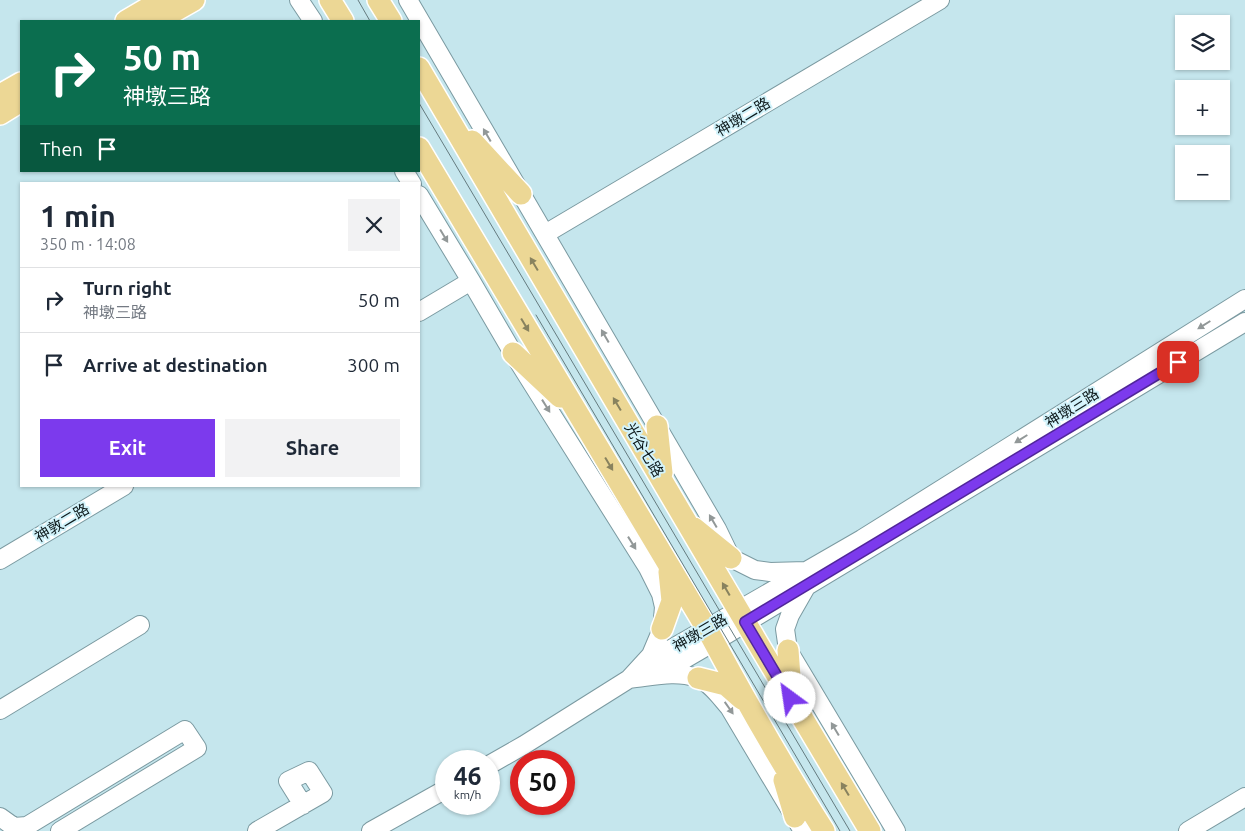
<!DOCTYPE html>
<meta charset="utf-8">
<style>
body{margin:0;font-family:Ubuntu,"Noto Sans SC",sans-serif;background:#f2f2f3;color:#1f2937;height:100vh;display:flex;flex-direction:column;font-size:19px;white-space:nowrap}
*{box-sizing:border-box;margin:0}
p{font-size:16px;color:#747a83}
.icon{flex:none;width:28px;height:28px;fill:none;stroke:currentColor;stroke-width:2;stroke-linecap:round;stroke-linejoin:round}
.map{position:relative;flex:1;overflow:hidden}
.drawer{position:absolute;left:20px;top:182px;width:400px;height:305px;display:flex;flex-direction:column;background:#fff;border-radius:0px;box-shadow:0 1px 4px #0004}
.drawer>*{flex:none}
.top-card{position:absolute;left:20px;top:20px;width:400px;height:152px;border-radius:0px;box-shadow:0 1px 4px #0004;background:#0b6e4f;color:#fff;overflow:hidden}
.tools{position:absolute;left:1175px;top:15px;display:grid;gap:10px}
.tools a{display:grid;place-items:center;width:55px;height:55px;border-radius:0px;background:#fff;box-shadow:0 1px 4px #0004;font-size:25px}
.speed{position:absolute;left:435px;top:750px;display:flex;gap:10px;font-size:25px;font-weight:700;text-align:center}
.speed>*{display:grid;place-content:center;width:65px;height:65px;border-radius:50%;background:#fff;box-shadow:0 1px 4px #0004;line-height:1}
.speed small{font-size:12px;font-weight:400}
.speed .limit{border:8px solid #d22;background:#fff;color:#111}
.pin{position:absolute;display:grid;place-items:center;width:42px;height:42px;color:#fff;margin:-21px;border-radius:10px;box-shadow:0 2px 8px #0006}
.me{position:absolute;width:55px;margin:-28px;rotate:329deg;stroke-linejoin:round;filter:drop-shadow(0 0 4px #0008)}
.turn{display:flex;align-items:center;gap:18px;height:105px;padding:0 20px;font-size:22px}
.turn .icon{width:65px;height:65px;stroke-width:2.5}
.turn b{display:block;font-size:35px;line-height:42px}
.then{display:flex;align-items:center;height:48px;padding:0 20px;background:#0003;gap:10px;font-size:19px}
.round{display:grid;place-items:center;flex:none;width:52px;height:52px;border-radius:0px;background:#f2f2f3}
.headline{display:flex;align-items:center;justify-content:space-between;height:85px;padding:0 20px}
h1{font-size:30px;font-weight:700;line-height:38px}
.primary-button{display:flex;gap:10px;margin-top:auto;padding:10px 20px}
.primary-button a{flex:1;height:58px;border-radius:0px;background:#7c3aed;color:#fff;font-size:20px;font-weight:700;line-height:58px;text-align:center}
.primary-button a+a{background:#f2f2f3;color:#1f2937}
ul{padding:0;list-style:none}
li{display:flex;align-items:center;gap:15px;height:65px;padding:0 20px;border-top:1px solid #e0e1e3}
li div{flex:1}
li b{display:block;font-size:19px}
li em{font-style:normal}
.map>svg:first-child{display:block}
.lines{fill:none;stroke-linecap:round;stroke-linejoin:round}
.minor-casing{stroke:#7b9aa1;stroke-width:20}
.major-casing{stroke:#fff;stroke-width:24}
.minor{stroke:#fff;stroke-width:18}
.major{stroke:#ecd795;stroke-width:21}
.tram{stroke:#657b7f;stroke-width:1}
.oneway{fill:#929898}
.oneway2{fill:#88825e}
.route-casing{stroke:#51269a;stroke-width:12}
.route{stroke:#7c3aed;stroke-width:9}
.labels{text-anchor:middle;stroke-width:4;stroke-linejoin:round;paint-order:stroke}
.street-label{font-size:15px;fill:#0d191b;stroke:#d2f3fb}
</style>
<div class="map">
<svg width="1245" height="831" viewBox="0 0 1245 831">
<rect width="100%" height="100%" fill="#c5e6ed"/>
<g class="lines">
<g class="minor-casing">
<path id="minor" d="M299,0L313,21
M408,0L717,529L731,558L755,570L770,572L806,571
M404,171L412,184
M419,195L471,281L513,353L648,568L661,594L664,607L662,629L651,655L629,679C651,677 675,670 697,678C710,682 720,697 729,707L803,831
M545,234L940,0
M419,312L471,281
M0,560L124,486
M806,587L790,615L785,629L788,650L896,831
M645,664L862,539L1245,299
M659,674L714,642L1245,322
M0,710L140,625
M489,765L524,745L629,679
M0,817L14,827L16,831
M14,827L27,826L185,730L197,748L60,831
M257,831L323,793L309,771L288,781L303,805
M371,831L446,789
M1188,831L1245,797"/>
</g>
<g class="major-casing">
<path id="major" d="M330,0L343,21
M378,0L391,21
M126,21L162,0
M157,21L194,0
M419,68L760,647L870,831
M0,95L21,83
M0,114L21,101
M472,141L521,194
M419,148L707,629C744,698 782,765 824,831
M513,353L560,397
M657,426L662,473
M694,528L731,558
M662,629L672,601L669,572
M788,650L790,677L795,696
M698,678L726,685L742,699
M784,780L795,817"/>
</g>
<use href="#minor" class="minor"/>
<use href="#major" class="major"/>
<path class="tram" d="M358,0L370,21
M419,103L850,831
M536,315L840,831"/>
</g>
<defs><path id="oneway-solid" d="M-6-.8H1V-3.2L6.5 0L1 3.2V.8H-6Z" transform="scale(1.25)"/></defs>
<g class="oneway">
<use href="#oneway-solid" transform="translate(487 135) rotate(-120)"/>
<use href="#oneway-solid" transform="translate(444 236) rotate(59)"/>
<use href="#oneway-solid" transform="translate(1204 325) rotate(148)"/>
<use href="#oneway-solid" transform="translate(605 336) rotate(-120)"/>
<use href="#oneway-solid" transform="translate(546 406) rotate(58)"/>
<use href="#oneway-solid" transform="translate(1021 439) rotate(148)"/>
<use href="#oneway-solid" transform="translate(713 521) rotate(-120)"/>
<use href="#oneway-solid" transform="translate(632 543) rotate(58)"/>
<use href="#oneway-solid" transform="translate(729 708) rotate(55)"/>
<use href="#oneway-solid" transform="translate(835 729) rotate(-121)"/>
</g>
<g class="oneway2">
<use href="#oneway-solid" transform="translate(534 264) rotate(-121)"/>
<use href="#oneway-solid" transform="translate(525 325) rotate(59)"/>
<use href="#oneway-solid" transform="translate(617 404) rotate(-121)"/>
<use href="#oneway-solid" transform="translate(609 464) rotate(59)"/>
<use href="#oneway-solid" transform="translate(726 589) rotate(-120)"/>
<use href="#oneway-solid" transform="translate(845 789) rotate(-121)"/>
</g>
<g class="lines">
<g class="route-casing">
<path id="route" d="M790,698L745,622L1178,362"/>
</g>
<use href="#route" class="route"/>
</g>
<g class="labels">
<g class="street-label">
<text transform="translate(743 117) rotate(-31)" y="5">神墩二路</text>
<text transform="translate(1072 408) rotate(-32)" y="5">神墩三路</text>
<text transform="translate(644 450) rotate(59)" y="5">光谷七路</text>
<text transform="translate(62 523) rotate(-31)" y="5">神敦二路</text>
<text transform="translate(700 633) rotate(-30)" y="5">神墩三路</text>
</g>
</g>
</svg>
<div class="tools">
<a><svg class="icon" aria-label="layers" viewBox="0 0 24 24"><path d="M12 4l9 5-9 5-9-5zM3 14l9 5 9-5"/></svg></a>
<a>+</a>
<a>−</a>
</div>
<div class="speed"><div>46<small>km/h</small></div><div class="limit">50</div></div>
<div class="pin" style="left:1178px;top:362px;background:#d93025"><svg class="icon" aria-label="arrive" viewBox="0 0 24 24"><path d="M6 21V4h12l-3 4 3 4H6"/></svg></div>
<svg class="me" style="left:790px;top:698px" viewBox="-20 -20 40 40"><circle r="19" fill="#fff"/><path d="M0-13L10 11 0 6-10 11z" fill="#7c3aed"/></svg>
<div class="top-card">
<div class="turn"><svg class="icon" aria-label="right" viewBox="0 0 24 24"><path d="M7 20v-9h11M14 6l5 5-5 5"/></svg><div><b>50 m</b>神墩三路</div></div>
<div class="then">Then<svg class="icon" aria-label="arrive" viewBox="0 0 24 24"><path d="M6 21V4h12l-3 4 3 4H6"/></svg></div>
</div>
<section class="drawer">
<div class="headline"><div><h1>1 min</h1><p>350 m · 14:08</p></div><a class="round"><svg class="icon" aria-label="close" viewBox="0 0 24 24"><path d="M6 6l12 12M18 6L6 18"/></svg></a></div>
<ul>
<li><svg class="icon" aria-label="right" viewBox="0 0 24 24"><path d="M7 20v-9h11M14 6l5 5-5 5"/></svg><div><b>Turn right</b><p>神墩三路</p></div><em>50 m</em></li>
<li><svg class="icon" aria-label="arrive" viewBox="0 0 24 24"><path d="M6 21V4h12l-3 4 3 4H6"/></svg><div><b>Arrive at destination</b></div><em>300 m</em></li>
</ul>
<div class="primary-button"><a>Exit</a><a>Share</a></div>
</section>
</div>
